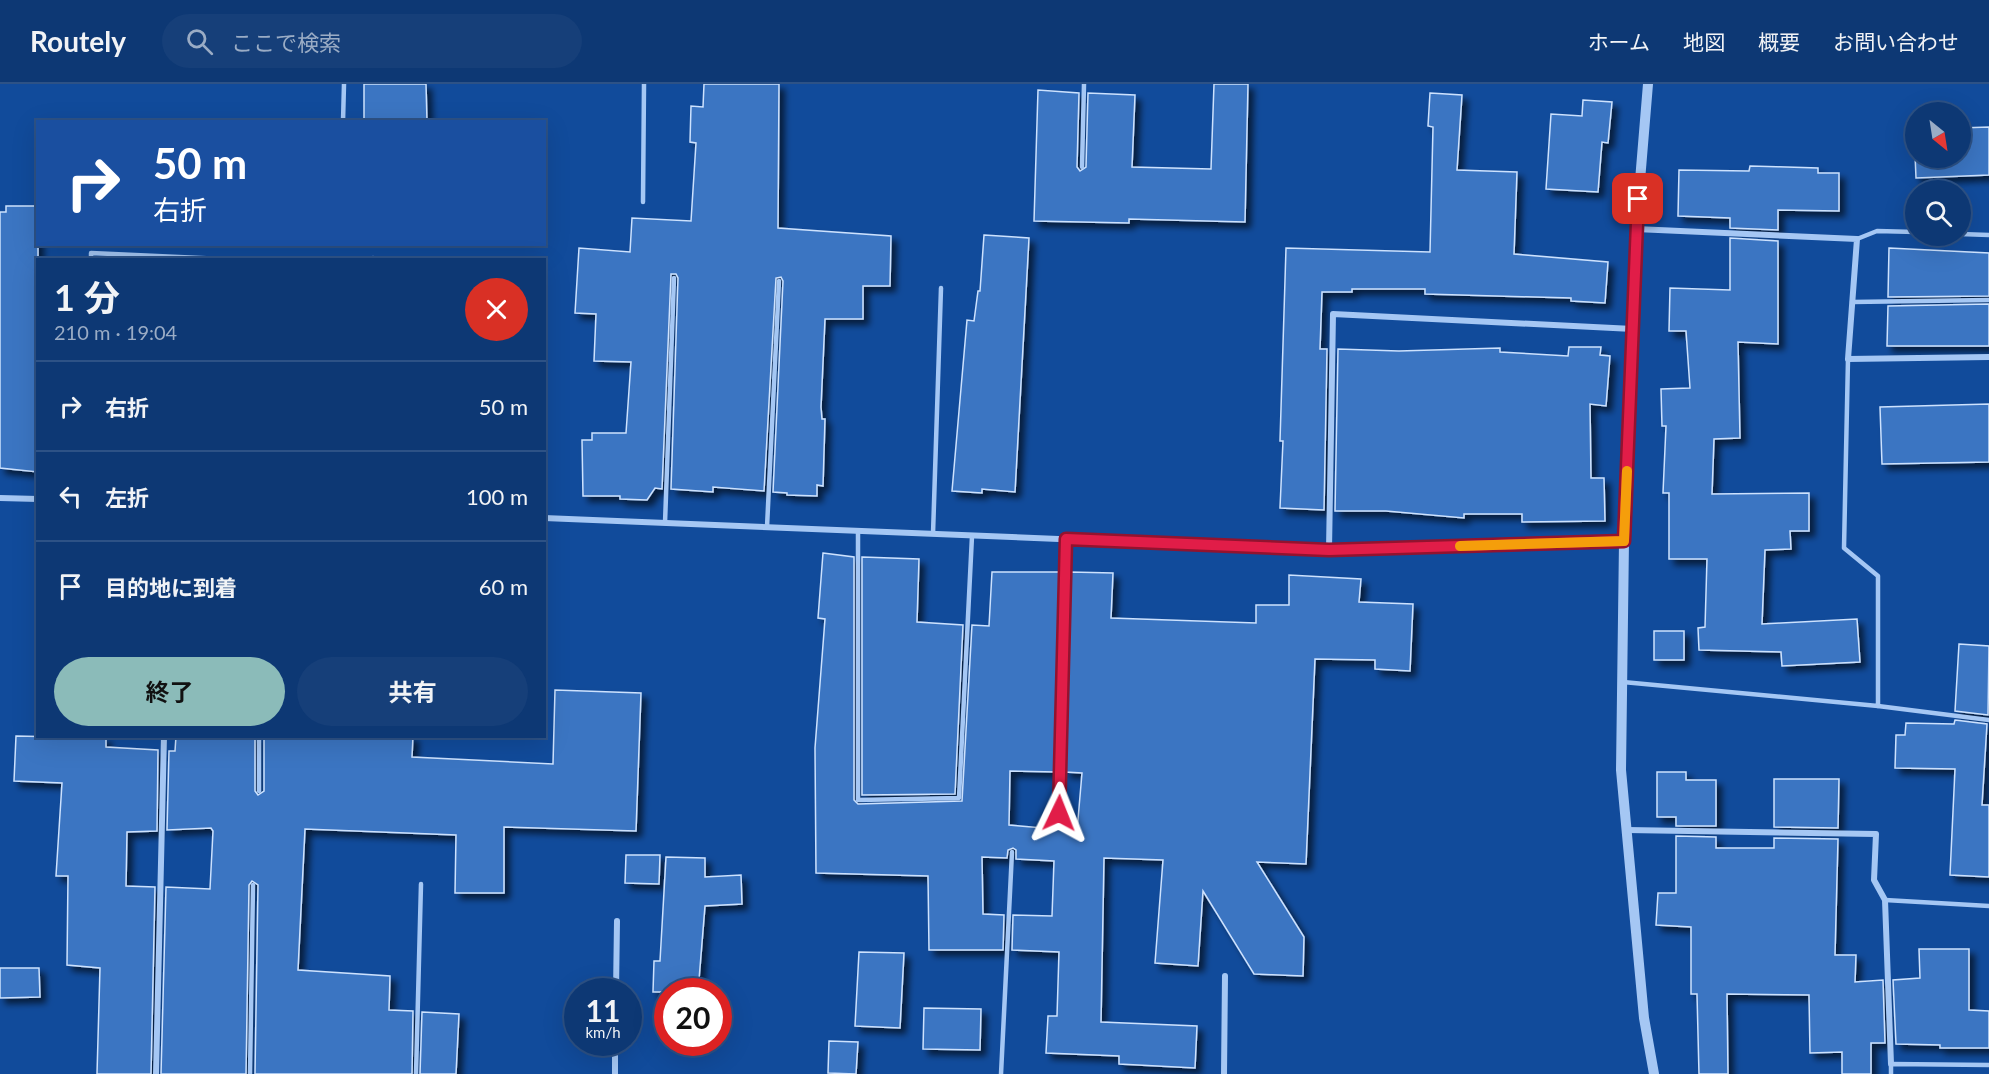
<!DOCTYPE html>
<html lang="ja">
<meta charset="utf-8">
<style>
:root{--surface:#0d3874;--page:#163f79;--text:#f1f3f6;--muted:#9aacc5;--line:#2d5286;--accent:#8bbbb9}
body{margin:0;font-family:Lato,"Noto Sans JP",sans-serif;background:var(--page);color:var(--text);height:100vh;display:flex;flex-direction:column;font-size:22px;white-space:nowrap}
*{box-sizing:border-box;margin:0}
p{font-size:20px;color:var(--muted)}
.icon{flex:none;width:33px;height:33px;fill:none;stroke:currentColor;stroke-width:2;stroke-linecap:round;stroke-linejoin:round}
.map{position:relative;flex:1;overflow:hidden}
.details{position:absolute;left:36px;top:174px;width:510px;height:480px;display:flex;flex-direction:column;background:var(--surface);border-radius:0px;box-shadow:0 6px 24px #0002,0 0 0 2px var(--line)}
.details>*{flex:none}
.banner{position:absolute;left:36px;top:36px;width:510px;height:126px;border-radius:0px;box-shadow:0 6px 24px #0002,0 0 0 2px var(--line);background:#1a4fa0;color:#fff;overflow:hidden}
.needle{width:39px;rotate:150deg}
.fabs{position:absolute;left:1905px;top:18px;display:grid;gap:12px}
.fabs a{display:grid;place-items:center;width:66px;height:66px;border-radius:50%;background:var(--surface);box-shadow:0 6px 24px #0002,0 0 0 2px var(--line);font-size:30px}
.speed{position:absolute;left:564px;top:894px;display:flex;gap:12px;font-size:30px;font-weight:700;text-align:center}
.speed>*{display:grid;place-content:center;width:78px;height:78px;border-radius:50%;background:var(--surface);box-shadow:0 6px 24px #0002,0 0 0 2px var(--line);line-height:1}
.speed small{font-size:15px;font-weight:400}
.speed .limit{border:9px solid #d22;background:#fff;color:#111}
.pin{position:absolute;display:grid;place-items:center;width:51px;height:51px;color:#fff;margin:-26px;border-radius:12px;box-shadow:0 3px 9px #0006}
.me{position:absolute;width:66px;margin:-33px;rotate:2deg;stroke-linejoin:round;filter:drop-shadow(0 0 4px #0008)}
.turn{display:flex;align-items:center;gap:21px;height:126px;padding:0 18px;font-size:27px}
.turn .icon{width:78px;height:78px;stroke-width:2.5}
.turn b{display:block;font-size:42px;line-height:51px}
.round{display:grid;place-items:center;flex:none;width:63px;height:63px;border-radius:32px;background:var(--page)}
.overview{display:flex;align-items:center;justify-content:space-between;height:102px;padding:0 18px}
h1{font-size:36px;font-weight:700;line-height:45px}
.cta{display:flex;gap:12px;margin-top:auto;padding:12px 18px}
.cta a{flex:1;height:69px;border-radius:36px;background:var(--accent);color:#111;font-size:24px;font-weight:700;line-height:69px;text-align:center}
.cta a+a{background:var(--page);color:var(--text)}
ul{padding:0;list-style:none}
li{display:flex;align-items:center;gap:18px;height:90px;padding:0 18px;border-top:2px solid var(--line)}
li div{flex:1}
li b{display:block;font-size:22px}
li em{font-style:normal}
header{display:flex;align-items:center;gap:36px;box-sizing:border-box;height:84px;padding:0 30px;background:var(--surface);border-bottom:2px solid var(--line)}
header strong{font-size:28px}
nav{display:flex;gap:33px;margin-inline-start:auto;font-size:21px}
.search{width:420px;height:54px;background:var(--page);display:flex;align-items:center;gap:15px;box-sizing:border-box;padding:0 21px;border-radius:33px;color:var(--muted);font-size:22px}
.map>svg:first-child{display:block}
.building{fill:#3a74c2;stroke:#cde2fe;stroke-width:1.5;filter:url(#shadow)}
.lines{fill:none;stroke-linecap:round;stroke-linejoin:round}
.service{stroke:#a5c7f4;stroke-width:4.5}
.minor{stroke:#a5c7f4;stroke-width:6}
.tertiary{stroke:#a5c7f4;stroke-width:10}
.route-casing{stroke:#92132f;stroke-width:15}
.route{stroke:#e11d48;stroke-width:10}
.slow{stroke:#f59e0b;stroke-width:10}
</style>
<header>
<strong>Routely</strong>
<div class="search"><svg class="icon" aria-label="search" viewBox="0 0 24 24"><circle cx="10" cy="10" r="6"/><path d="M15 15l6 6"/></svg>ここで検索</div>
<nav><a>ホーム</a><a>地図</a><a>概要</a><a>お問い合わせ</a></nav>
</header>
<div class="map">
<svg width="1989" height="990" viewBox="0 0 1989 990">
<defs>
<filter id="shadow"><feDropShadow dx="5.5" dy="5.5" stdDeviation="3" flood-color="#0009"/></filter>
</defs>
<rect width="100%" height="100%" fill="#114b9b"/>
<g class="building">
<polygon points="364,0 426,0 427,38 364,38"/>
<polygon points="704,0 779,0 778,144 891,152 890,202 863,202 863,235 825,235 821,323 822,335 825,335 823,402 817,401 817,412 787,411 787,409 773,408 783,197 781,193 776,194 764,407 713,403 713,408 671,405 678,194 676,190 671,190 662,405 655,404 647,416 620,415 620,412 583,412 582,356 592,356 592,349 626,349 631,278 594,277 596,230 575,229 579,164 630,168 632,134 691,137 696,59 690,58 691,22 703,23"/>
<polygon points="1214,0 1248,0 1245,138 1129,135 1129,139 1034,137 1038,6 1079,9 1077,83 1080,87 1086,83 1088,9 1135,11 1132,83 1211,85"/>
<polygon points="1430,9 1462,11 1457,86 1517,88 1514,170 1608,178 1605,219 1571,217 1571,214 1425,210 1425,205 1352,205 1352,208 1322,208 1320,265 1327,265 1324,426 1280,424 1283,357 1280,357 1286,164 1430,168 1433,43 1428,42"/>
<polygon points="1583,16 1612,18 1608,59 1602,58 1598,108 1546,105 1551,30 1582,32"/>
<polygon points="1989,43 1989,91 1916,94 1914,46 1916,74 1960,74 1960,44"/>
<polygon points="1750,82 1818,84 1818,89 1839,89 1839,127 1778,126 1778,146 1730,144 1730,134 1678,132 1679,86 1749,87"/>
<polygon points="6,122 38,122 38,388 0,384 0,128 6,128"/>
<polygon points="984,151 1029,154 1015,408 982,405 982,409 952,407 967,236 974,237 978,207 980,207"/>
<polygon points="1730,154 1778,157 1778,260 1738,258 1740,354 1714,355 1712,410 1809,409 1809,447 1790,447 1791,465 1765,466 1762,540 1857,535 1860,578 1782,582 1781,568 1699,566 1698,544 1705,543 1707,475 1669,475 1669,409 1663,409 1666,342 1662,342 1661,305 1690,304 1686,247 1669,247 1670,204 1730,206"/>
<polygon points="1889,164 1989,169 1989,212 1888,213"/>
<polygon points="1989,220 1989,262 1887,262 1888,222"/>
<polygon points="1569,263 1601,263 1600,271 1610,272 1606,322 1590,320 1591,394 1604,394 1605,437 1522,438 1522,430 1464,430 1464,434 1386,427 1335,427 1338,265 1399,267 1500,264 1500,268 1568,272"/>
<polygon points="1989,320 1989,378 1882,380 1880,323"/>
<polygon points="823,469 854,473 854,716 858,720 962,717 972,541 989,542 992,488 1061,488 1056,688 1010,687 1009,741 1077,747 1082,689 1065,688 1070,488 1113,489 1111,534 1256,539 1256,521 1289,521 1289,491 1361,495 1359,518 1413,520 1410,587 1375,585 1375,576 1315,575 1306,780 1257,778 1304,853 1303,892 1254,890 1203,807 1198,882 1155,879 1163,776 1104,774 1101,938 1197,942 1195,984 1119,980 1119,972 1046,969 1048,932 1057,932 1059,868 1012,866 1013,831 1052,832 1054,777 1016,775 1016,766 1013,764 1008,766 1007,774 982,773 983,830 1004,831 1003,866 929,866 928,792 816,789 815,664 825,535 818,534"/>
<polygon points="862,473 919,475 917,538 963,541 955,710 862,711"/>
<rect x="1654" y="547" width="30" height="29"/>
<polygon points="1959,560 1989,562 1988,631 1955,627"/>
<polygon points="555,606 641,609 636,747 504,743 504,809 455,809 456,751 305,745 298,886 390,892 389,926 413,927 412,990 255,990 258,801 252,797 249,801 246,990 161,990 166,803 210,805 213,747 211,744 167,746 169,667 175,667 176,652 255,652 255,707 258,711 264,707 264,652 413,652 412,673 553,680"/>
<polygon points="1955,636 1987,640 1982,721 1989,721 1989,793 1950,791 1955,685 1895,684 1896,651 1905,651 1906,639 1954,640"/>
<polygon points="16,652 106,654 106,663 158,666 157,747 127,748 126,802 155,803 151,990 97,990 100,884 67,881 68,792 56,792 62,699 14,697"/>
<polygon points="1657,688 1686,688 1686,696 1716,696 1716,742 1676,742 1676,733 1657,733"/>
<polygon points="1774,695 1839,695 1838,744 1774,743"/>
<polygon points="1676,752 1716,753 1716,764 1774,764 1774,754 1838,755 1835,871 1856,871 1855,898 1883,896 1885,959 1871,959 1871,990 1842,990 1842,968 1810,969 1809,911 1727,910 1728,990 1699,990 1697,910 1691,910 1691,843 1656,841 1658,809 1676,809"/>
<polygon points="626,771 660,771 659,800 625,799"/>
<polygon points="666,773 705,774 705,793 741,791 742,820 705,822 698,908 653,908 654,877 660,877"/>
<polygon points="1919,865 1969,865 1969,926 1989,927 1989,964 1940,964 1940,961 1896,960 1893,896 1920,894"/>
<polygon points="859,868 904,869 900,944 855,942"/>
<polygon points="0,884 39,884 40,913 0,914"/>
<polygon points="924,924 981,925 980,966 923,965"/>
<polygon points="422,928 459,930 456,990 420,990"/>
<polygon points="829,957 858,958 856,990 828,989"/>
</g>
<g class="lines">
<g class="service">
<polyline points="343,38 344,0"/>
<polyline points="1082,83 1084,0"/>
<polyline points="643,118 644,0"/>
<polyline points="1960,150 1989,151"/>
<polyline points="1857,155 1877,147 1916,148"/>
<polyline points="91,176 91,169 245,176"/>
<polyline points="373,176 373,174"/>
<polyline points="1852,218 1989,216"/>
<polyline points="665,439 674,194"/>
<polyline points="767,443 779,197"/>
<polyline points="858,447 858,716 959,714 972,452"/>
<polyline points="933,450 941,204"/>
<polyline points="1623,598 1878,622 1878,492 1844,464 1848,275"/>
<polyline points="1878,622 1989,636"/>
<polyline points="259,707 259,652"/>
<polyline points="1059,729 1066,455"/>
<polyline points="1885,816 1989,822"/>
<polyline points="250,990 253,801"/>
<polyline points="416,990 421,800"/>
<polyline points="1001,990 1012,768"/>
<polyline points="1891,990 1891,980 1989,981"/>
</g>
<g class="minor">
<polyline points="1636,145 1857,155 1848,275 1989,273"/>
<polyline points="0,414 38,415"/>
<polyline points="544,434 1329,466 1624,457"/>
<polyline points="1329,466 1333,230 1633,245"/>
<polyline points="1627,746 1876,750 1874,796 1885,816 1891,980"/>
<polyline points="616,908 617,837"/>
<polyline points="156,990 164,652"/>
<polyline points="615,990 615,958"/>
<polyline points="1224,990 1225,892"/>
</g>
<polyline class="tertiary" points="1648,0 1636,145 1624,457 1621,686 1644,934 1654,990"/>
</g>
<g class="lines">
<g class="route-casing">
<polyline id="route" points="1059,729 1066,455 1329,466 1624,457 1638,115"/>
</g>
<use href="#route" class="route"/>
<polyline class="slow" points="1460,462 1624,457 1627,387"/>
</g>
</svg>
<div class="fabs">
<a><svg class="needle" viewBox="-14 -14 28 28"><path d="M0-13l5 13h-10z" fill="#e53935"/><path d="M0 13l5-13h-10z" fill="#9aacc5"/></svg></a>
<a><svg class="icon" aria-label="search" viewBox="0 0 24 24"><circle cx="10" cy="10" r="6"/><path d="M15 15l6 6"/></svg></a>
</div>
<div class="speed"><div>11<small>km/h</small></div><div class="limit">20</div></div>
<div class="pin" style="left:1638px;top:115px;background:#d93025"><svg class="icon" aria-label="arrive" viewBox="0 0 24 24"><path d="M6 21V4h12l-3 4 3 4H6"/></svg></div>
<svg class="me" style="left:1059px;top:729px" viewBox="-20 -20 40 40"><path d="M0-17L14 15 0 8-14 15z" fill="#e11d48" stroke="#fff" stroke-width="4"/></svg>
<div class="banner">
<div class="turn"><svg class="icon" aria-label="right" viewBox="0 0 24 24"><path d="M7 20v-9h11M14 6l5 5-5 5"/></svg><div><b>50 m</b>右折</div></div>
</div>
<section class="details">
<div class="overview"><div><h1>1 分</h1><p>210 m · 19:04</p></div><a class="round" style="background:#d93025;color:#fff"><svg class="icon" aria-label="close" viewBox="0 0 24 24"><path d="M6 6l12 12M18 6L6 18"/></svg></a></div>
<ul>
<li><svg class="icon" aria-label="right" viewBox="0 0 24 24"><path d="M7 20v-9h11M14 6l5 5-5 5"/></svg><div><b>右折</b></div><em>50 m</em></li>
<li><svg class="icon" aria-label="left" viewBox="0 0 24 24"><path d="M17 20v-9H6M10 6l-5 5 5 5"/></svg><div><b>左折</b></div><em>100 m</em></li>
<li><svg class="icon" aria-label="arrive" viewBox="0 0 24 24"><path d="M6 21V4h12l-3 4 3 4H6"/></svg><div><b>目的地に到着</b></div><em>60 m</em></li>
</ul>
<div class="cta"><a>終了</a><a>共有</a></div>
</section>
</div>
